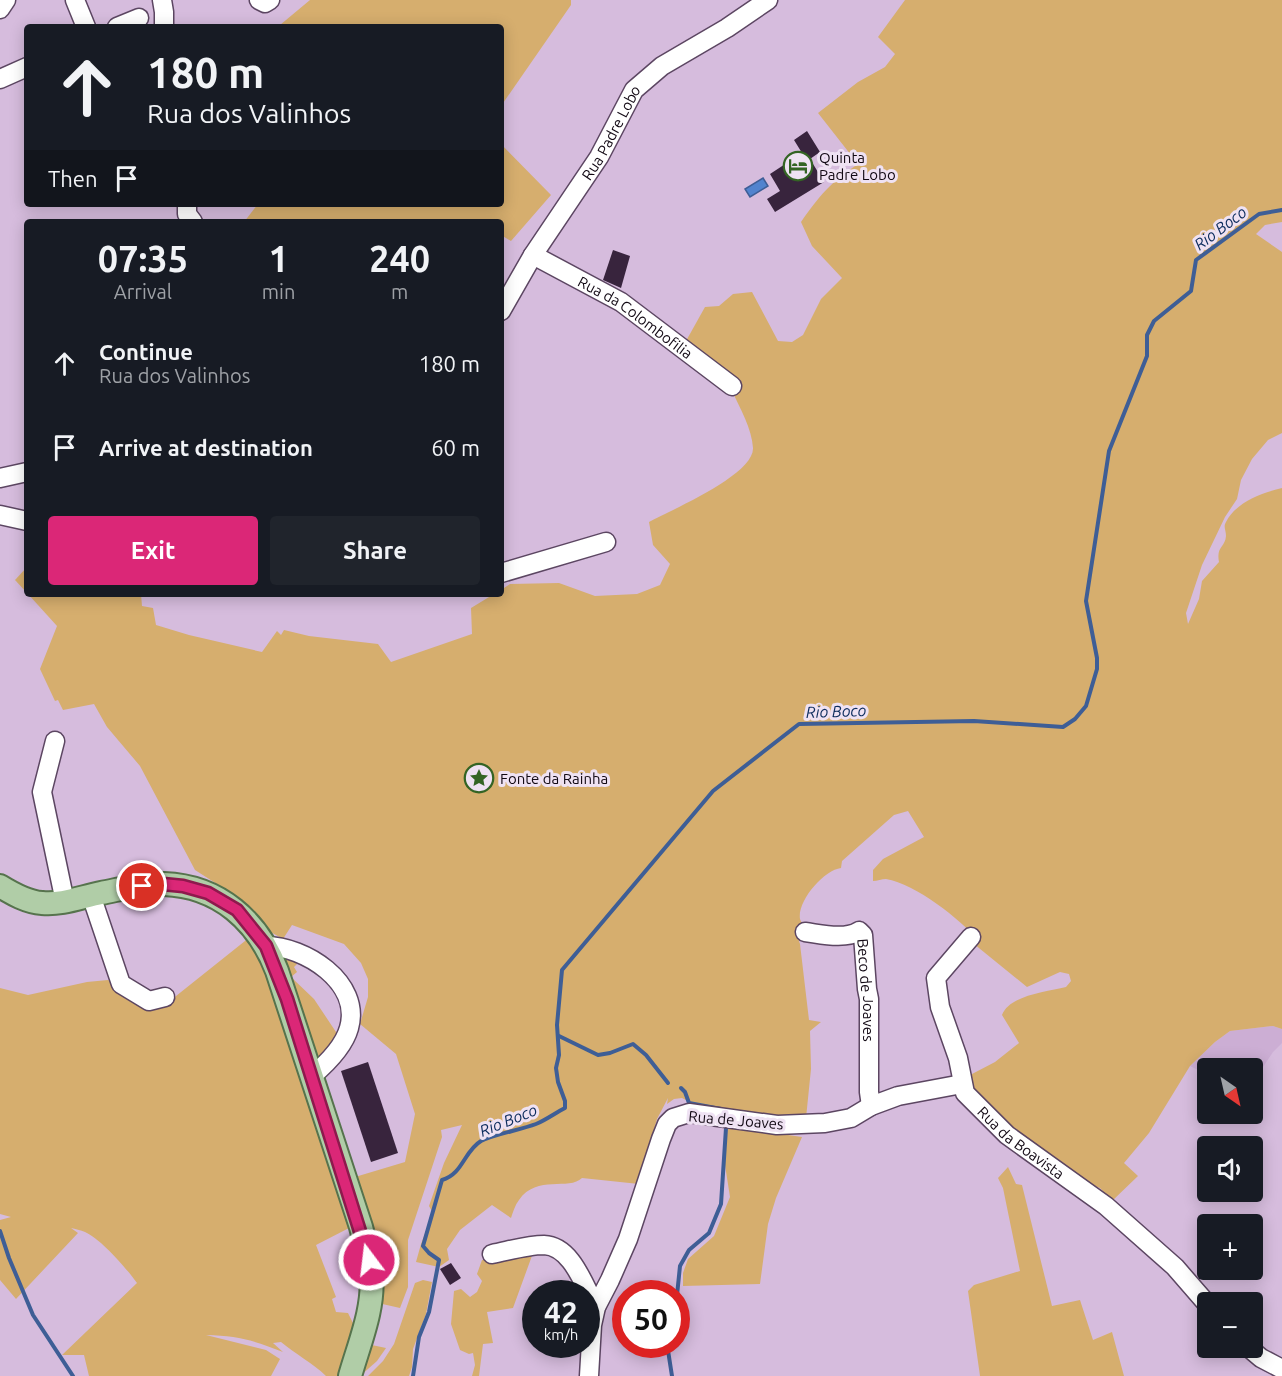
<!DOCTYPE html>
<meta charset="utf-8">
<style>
:root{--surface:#171b24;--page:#20242c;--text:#f1f3f6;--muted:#9ea1a6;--accent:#db2777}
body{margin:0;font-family:Ubuntu,sans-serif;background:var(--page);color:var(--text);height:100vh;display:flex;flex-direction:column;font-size:22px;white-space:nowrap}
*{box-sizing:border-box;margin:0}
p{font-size:20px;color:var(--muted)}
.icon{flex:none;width:33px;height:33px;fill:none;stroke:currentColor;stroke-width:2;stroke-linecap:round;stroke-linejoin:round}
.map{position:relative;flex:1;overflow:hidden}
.side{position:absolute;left:24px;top:219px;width:480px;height:378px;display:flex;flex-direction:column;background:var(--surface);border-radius:6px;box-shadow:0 3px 15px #0003}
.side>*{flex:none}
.top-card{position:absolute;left:24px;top:24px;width:480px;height:183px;border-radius:6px;box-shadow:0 3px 15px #0003;background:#171b24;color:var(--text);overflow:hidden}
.needle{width:39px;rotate:146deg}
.tools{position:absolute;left:1197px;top:1058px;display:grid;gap:12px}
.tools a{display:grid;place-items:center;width:66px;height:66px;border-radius:6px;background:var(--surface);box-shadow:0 3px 15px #0003;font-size:30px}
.speed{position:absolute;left:522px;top:1280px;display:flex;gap:12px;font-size:30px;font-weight:700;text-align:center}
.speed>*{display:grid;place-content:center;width:78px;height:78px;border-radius:50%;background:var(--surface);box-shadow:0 3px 15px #0003;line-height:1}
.speed small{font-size:15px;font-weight:400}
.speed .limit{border:9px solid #d22;background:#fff;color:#111}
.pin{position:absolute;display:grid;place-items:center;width:51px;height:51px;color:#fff;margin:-26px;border:3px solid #fff;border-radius:50%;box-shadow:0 2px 6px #0007}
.me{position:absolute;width:66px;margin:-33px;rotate:345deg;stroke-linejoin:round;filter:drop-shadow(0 0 4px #0008)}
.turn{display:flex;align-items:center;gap:21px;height:126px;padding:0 24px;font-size:27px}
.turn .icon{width:78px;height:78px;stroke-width:2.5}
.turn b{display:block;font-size:42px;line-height:51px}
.then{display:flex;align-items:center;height:57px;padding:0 24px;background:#0003;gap:12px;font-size:22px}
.eta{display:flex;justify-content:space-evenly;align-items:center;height:102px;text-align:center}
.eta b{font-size:36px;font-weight:600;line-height:42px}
.primary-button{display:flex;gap:12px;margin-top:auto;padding:12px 24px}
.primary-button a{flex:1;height:69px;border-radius:6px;background:var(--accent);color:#fff;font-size:24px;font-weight:600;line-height:69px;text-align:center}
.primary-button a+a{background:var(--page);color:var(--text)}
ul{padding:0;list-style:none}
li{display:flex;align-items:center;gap:18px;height:84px;padding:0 24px}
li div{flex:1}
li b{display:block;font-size:22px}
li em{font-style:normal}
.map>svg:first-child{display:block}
.built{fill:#ccaed4}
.green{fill:#d6ae6e}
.water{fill:#5183ce;stroke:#3e5e96;stroke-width:1.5}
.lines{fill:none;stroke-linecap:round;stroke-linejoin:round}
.stream{stroke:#3e5e96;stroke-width:4}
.building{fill:#38243d}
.minor-casing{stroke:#5c4662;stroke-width:21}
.major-casing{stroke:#56734d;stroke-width:26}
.minor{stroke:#fff;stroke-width:18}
.major{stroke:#b0cda7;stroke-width:22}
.route-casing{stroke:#8e194d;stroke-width:15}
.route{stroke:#db2777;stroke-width:10}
.labels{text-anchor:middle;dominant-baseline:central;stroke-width:6;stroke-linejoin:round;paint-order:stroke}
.street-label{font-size:15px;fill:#110813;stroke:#efe2f3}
.poi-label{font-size:15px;fill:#110813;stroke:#efe2f3;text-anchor:start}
.water-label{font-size:16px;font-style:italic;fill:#0b2b5c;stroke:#efe2f3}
</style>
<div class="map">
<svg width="1282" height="1376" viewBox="0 0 1282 1376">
<rect width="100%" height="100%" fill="#d6bcdd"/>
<polygon class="built" points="1273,1026 1282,1029 1282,1043 1273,1052 1253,1082 1252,1068 1208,1068 1207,1077 1200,1071 1190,1066 1215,1042 1230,1031"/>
<g class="green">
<polygon points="310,0 571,0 571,5 501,106 501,27 283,27 280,25"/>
<path d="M905,0H1282V222L1265,225L1256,234L1282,252V433L1268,440L1252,459L1241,480L1237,499L1225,517L1202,565L1186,613L1188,624L1199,599L1202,581L1219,562C1216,546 1225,548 1226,536C1226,530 1223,527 1226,522C1236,502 1262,493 1282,488V1029L1273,1026L1230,1031L1215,1042L1190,1066L1149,1133L1124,1163L1138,1176L1112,1201L1100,1188L1089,1184L1017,1134L973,1090L970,1080L972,1074L995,1062L1019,1043L1002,1015C1010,995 1046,992 1066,987L1071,981L1069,974L1060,972L1027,987L974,944L979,941C960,919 916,884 886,879C882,879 877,881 873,881V870L883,859L924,837L908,811L894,815L842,861L841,868C824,870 797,901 800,919C800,920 804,926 805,927L796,932L800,944L809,1020L821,1022L810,1031L811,1069L806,1118C801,1119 796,1120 792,1120C776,1121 693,1106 682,1098L674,1099L667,1104L668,1098L657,1119L639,1184L582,1178C569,1191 537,1174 519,1200C515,1205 513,1212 511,1218L492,1205L460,1230L447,1249L449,1260L439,1267L416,1262L421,1244L433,1213L429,1206L444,1163L462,1125L441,1130L442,1137L408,1240V1287L400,1308L378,1303L355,1177L405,1162L415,1114L396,1054L360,1024L368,997V979L361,963L344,944L292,925L283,939L267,930L231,893L195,870L140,766L107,727L94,704L63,710L58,700L55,701L40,669L57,626L28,594H141L142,606L153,608L156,625L189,635L262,652L277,631L281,635L284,630L309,636L378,644L391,662L472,634L471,608L494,594H501V590L510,584L559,583L595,596L637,594L660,585L670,564L653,545L649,522C671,510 754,475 753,448C752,429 740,408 732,391L739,380L686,341L705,307L719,306L733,294L752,292L778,341L792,342L803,335L821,299L842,278L812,246L801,222C820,195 830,183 858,164L818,113L858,82L885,67L895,54L878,37Z"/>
<polygon points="501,144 551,195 511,241 501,235 501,222 244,222 258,204 501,204"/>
<polygon points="27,567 27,593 15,580"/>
<path d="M250,937H254L351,1227L316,1245L336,1297L332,1299L336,1312L348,1313L354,1325L341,1376H326C313,1363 295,1354 281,1342L273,1343L283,1352C253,1340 238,1336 206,1335L266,1350L280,1359L271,1376H89L84,1355H62L137,1283C127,1269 101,1239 85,1232C81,1230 75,1229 71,1228L78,1233L16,1299L0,1280V1220L11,1217L0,1214V988L28,995L87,982L108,980L146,1003L166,1004Z"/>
<polygon points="286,957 294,960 297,964 294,967 297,972 291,977 314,999 338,1035 320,1057 316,1056 283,960"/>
<polygon points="728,1128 740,1128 802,1137 776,1198 768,1224 760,1284 683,1286 683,1273 688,1259 714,1236 730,1197 725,1165 725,1143"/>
<polygon points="1008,1167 1016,1184 1022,1185 1052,1306 1080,1300 1093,1340 1112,1332 1124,1376 980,1376 968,1291 974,1285 1020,1271 1003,1188 998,1178"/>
<polygon points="533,1253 513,1308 487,1312 493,1343 483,1344 479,1376 472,1376 475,1365 473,1353 469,1354 460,1350 451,1324 454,1291 461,1289 470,1297 477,1292 482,1281 477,1274 482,1260"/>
<polygon points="423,1280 432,1282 426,1314 413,1349 412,1367 409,1376 368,1376 383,1361 394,1344 415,1283"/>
<polygon points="367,1344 386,1348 377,1361 360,1376"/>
</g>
<polygon class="water" points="763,178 768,186 750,197 745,189"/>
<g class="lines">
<g class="stream">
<polyline points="559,1036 598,1055 610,1053 633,1044 646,1055 668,1083"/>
<polyline points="681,1088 685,1092 689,1103 721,1109"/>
<polyline points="0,1231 9,1258 33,1315 73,1376"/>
<polyline points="676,1305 680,1266 689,1250 709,1233 721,1204 726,1128"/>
<polyline points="667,1344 672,1376"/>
<path d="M413,1376L419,1337L429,1312L439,1260L429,1253L423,1246L442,1180C463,1174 464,1151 481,1141C495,1134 520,1130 536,1124C546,1120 555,1113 565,1108V1101L558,1082L556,1068L559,1055L557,1025L562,970L713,791L799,724L974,721L1063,727L1075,719L1086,706L1097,669V658L1086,601L1109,451L1147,356V335L1154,321L1191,291L1196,260L1259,214L1282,210"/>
</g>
</g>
<g class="building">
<polygon points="807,131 820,152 810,159 824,182 775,212 767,199 780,191 770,174 802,153 794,140"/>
<polygon points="613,250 630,256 621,288 603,280"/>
<polygon points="368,1062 398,1153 371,1162 341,1071"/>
<polygon points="451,1263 461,1278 450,1285 440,1269"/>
</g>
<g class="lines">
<g class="minor-casing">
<g id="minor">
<polyline points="75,0 86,27"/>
<polyline points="162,0 164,12 164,27"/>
<polyline points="259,0 265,3 270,0"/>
<polyline points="0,9 6,0"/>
<polyline points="117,27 139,18"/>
<polyline points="0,79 27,67"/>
<polyline points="187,204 187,214 193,222"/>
<path id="s1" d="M533,255L621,302L732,386"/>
<path id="s2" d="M501,311L533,255L599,157L634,90L662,66L727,28L768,0"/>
<polyline points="0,478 27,472"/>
<polyline points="0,515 27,521"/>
<polyline points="501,573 606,542"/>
<polyline points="55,741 42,792 65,902"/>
<polyline points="91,895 121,984 149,1001 165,997"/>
<path id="s3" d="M805,932C821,934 845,940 859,931L863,935L867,989L869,999V1092L871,1106"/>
<path id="s4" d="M971,937L936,978L940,1007L958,1058L965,1093L1007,1135L1106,1206L1175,1267L1208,1305"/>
<path d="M266,946C304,946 362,982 349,1028C344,1046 325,1065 312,1076"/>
<path d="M492,1254C508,1251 527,1245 544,1245C572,1246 584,1286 596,1307"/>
<polyline points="1248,1347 1261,1358 1282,1369"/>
<polyline points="589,1376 592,1325 596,1307 610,1280 628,1239 661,1139 667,1124 673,1118 689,1113 777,1125 825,1123 851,1118 871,1106 898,1096 962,1084"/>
</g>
</g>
<g class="major-casing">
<path id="major" d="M0,886C13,894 27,902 42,903C62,905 81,897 101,893C122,889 143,883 164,884C219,886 258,921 277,971L361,1227C365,1243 370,1258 371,1274C375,1307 359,1344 350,1376"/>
</g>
<use href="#minor" class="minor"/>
<use href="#major" class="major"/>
</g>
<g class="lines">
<g class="route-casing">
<polyline id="route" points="142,886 163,884 183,886 208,893 237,910 266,946 287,999 369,1260"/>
</g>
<use href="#route" class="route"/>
</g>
<defs>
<g id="hotel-ring" transform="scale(1.5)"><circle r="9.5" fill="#efe2f3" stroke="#346424" stroke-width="1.5"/><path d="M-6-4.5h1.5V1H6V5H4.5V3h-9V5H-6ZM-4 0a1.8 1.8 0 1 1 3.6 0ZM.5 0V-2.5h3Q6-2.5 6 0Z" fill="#346424"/></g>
<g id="sight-ring" transform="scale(1.5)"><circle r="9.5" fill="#efe2f3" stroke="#346424" stroke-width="1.5"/><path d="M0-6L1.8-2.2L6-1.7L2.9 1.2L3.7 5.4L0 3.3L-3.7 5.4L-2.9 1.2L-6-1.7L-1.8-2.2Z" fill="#346424"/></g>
</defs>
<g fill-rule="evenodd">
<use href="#hotel-ring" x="798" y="166"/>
<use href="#sight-ring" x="479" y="778"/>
</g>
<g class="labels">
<g class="street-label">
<text stroke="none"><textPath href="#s2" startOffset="210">Rua Padre Lobo</textPath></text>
<text stroke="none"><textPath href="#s1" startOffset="120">Rua da Colombofilia</textPath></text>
<text stroke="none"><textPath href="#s3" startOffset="116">Beco de Joaves</textPath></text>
<text transform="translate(736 1120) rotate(5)">Rua de Joaves</text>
<text stroke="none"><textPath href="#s4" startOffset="248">Rua da Boavista</textPath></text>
</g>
<g class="poi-label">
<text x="819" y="157">Quinta<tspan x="819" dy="17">Padre Lobo</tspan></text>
<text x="500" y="778">Fonte da Rainha</text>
</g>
<g class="water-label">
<text transform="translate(1220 228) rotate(-37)">Rio Boco</text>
<text transform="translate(836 711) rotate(-2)">Rio Boco</text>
<text transform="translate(508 1120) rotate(-22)">Rio Boco</text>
</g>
</g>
</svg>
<div class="tools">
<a><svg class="needle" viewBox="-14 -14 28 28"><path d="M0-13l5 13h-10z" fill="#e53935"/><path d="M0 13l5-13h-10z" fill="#9ea1a6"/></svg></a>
<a><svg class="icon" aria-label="sound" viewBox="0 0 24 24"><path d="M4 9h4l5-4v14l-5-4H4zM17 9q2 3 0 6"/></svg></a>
<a>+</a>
<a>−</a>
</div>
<div class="speed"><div>42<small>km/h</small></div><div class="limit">50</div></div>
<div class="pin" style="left:142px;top:886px;background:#d93025"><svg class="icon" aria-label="arrive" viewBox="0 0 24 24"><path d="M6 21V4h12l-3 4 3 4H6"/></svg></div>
<svg class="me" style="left:369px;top:1260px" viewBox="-20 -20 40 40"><circle r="17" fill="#db2777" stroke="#fff" stroke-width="3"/><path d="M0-11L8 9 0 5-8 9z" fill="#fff"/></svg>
<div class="top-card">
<div class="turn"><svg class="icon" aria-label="ahead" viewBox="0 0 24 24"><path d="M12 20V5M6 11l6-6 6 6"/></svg><div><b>180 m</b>Rua dos Valinhos</div></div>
<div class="then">Then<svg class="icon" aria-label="arrive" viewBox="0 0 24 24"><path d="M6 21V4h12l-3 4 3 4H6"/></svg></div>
</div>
<section class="side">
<div class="eta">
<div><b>07:35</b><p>Arrival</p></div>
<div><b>1</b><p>min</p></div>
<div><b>240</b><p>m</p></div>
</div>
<ul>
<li><svg class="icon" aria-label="ahead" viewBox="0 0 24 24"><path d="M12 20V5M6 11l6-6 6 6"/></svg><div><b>Continue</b><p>Rua dos Valinhos</p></div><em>180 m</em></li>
<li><svg class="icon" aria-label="arrive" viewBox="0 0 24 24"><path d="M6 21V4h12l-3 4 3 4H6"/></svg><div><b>Arrive at destination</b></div><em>60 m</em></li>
</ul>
<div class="primary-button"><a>Exit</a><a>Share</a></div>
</section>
</div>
